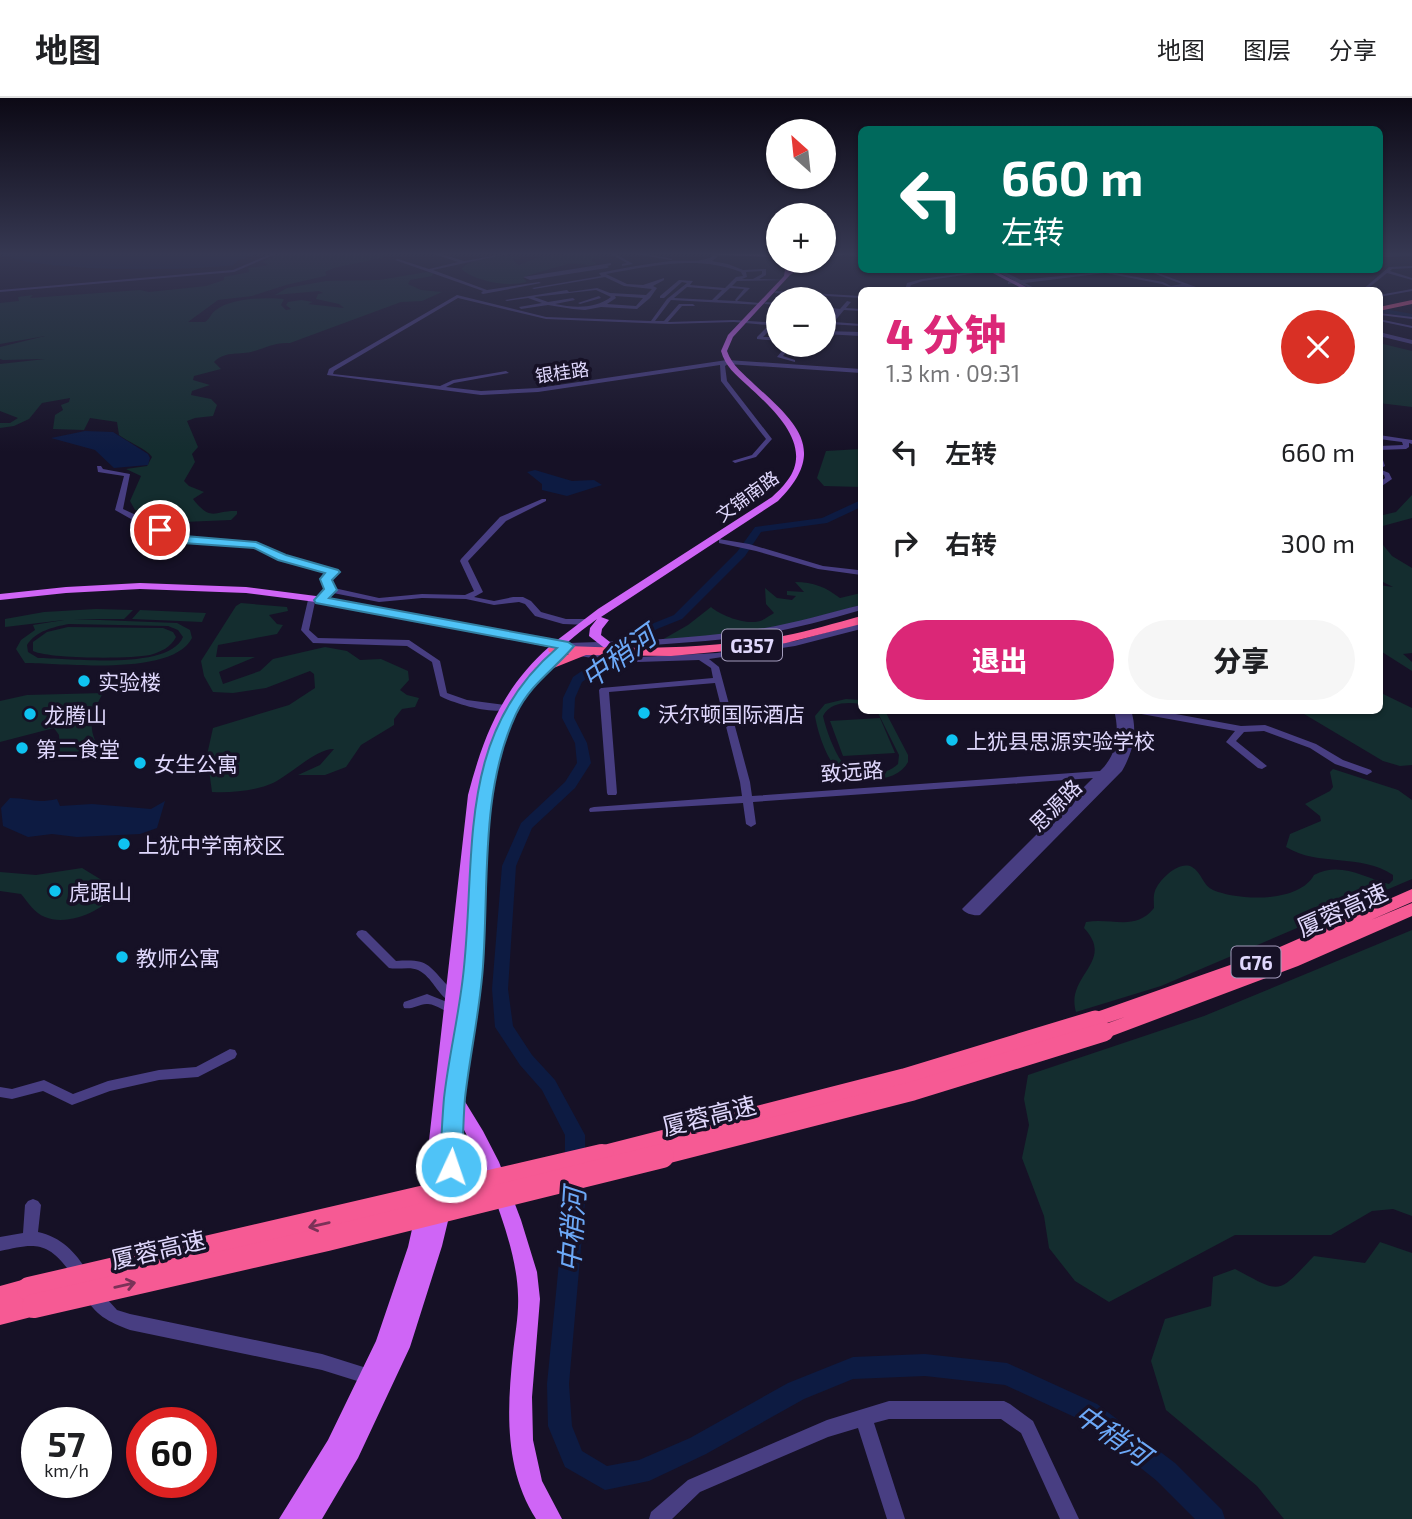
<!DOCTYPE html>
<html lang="zh">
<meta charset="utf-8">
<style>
:root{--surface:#fff;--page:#f6f6f6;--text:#202124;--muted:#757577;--line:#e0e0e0;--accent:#db2777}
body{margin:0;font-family:"Exo 2","Noto Sans SC",sans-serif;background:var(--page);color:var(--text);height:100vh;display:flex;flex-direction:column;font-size:26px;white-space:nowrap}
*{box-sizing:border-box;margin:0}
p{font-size:23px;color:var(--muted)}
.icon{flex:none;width:38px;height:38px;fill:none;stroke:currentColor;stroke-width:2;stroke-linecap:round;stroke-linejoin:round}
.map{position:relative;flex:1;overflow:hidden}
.details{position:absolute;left:858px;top:189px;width:525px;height:427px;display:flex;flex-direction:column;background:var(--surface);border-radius:10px;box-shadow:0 2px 5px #0004}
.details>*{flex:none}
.top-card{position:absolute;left:858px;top:28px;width:525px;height:147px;border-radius:10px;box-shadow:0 2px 5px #0004;background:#00695c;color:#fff;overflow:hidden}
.needle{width:46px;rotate:333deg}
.controls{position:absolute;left:766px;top:21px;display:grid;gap:14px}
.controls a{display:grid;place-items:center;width:70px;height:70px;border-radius:50%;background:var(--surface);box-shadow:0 2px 5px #0004;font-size:35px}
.speed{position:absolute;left:21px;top:1309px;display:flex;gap:14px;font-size:35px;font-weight:700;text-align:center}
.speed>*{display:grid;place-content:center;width:91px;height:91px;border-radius:50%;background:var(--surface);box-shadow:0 2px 5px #0004;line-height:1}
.speed small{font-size:18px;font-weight:400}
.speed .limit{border:10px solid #d22;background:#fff;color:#111}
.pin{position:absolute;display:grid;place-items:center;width:60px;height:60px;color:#fff;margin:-30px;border:4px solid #fff;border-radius:50%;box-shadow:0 2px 7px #0007}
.me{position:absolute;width:77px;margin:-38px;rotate:3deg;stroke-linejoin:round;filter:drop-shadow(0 0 5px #0008)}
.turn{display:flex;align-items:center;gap:24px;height:147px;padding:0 28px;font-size:32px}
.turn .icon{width:91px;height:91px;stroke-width:2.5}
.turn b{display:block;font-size:49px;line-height:60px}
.round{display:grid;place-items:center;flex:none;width:74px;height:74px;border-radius:37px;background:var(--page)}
.overview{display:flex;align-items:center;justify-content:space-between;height:119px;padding:0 28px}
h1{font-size:42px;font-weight:800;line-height:52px;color:var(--accent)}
.button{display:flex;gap:14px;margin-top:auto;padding:14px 28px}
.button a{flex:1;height:80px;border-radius:42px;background:var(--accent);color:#fff;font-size:28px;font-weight:800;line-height:80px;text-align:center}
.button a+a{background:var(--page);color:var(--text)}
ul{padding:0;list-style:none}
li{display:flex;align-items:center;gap:21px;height:91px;padding:0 28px}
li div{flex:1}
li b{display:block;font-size:26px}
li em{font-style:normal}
header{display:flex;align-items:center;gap:42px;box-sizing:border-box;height:98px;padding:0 35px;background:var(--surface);border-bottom:2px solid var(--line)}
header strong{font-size:33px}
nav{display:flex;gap:38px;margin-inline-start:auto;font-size:24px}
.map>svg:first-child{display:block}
.green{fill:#142d2f;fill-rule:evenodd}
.water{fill:#0d1b42}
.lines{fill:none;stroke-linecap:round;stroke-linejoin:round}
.river{fill:#0d1b42;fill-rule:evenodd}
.minor{fill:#483e82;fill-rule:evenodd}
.major{fill:#cf65f6;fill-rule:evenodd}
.highway{fill:#f65a94;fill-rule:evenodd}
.highway-bridge-far1{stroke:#f65a94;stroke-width:19}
.highway-bridge{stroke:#f65a94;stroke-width:24}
.oneway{stroke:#7b3258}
.route{fill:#4fc3f7;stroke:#337fa1;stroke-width:2}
.poi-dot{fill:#0fc3f1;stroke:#161126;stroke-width:2.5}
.labels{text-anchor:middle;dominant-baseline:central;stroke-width:7;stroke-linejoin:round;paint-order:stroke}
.far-street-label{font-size:18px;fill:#e0d8fd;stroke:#161126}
.shield{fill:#161126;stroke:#a39cbc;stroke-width:2}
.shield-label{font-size:19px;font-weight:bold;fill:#e0d8fd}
.poi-label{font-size:21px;fill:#e0d8fd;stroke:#161126;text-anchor:start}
.street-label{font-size:21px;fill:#e0d8fd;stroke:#161126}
.near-street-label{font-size:24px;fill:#e0d8fd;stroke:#161126}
.near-water-label{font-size:28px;font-style:italic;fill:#6ca8f7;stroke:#161126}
</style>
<header>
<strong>地图</strong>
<nav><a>地图</a><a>图层</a><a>分享</a></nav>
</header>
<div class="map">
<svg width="1412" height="1421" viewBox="0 0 1412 1421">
<rect width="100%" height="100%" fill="#161126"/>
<g class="green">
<path d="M281,155H383L390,158L334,170L325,174L327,177L325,178L286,187L252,198L218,202L188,224H205C211,220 210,216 216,212C231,200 266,199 284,201L281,207L286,212L291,211L286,207L288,204L301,202L313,204L308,206L344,210L339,206L316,201L318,196L323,195L319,193L275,197L287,190L326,183L379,182L427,174L433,175L432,178L410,182L408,186L421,192L442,194L422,203L401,204L290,245C274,244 266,250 251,254C237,257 225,253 214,264L221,271L194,278L193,282L210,287L192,293L191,297L211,301L217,307L213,318L195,320L187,323L198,349L192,356L195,364L184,383L189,388L204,394L193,401C212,425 214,412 237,413V416L231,422L183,424L135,412L130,403L141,378L126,371L147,368L152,359C146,350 129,345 119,337L117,324L90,320L84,332L53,331L55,317L63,312L61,307L69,304L70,300L42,305L29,321L14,328L0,330V325H10L18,320L0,313V266L45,261L3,262L0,261V249L45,238L0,246V205L19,203L18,199L33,197L30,200L140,192L149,194L206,188L224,182V179L249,174L248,170L269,167L262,164Z"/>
<path d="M575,155H599L597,157L604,162L581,158L593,160L592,163L597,166C587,169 578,164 568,166C561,168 527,177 523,180L527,184C507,189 477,184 461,171C473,158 504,157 521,159L513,162L519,167L536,160Z"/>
<polygon points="1379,245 1412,253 1412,309 1379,305"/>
<polygon points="861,351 861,389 824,388 817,380 826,353"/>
<polygon points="1412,397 1412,420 1379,429 1379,418 1396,414"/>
<polygon points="1379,442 1392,458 1412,470 1412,555 1403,556 1412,564 1412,573 1379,552 1379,487 1393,489 1379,482"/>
<path d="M795,484C814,484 825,489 840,500L861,495V507L768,532L660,543L688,527L711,509C720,517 741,525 754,524C762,524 767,519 774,515L766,506L765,490L777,500L792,502L796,498L787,497V493L804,494Z"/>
<path d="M241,505L287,509L288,513L269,517L277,526L283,527L277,536L218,547L216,559H255L219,574L223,586L260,573L273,561L325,549L347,553L360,562L381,561L408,573L409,582L400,592L407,597L419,600L415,609L402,611L394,621V627L361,647L346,669L325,677H298L320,667L334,651C317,650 290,677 273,685C255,693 231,695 212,694L207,657L213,630L289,607L315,590L314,576L310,573L266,590L233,595L213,594L204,578L201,563L236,508Z"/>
<path d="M96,511L133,512L124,521H74L177,525L190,532L192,540C172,579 63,565 25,565L16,551L21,542L35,532L33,527L64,522L5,529V521L44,514ZM69,526L168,528L178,532L183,539C169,573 69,560 38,560L28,554L27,547C36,533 53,529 69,526Z"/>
<polygon points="140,512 206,515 202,524 132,521"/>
<path d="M68,529L163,530L173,534L176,539C171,549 161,554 150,557C131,561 49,561 33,553V544L47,534Z"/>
<polygon points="1379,594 1412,610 1412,667 1400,668 1383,663 1299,613 1379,612"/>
<path d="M103,595C94,611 87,626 96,644L74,656L60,655L59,637L54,630L0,644V603L27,597Z"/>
<path d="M846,601L861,602V606C847,604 830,604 823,618C826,632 834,653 842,664C855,680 885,679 898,666L899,657L877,613H885L908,657V664C896,687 852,686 835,668C825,657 817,631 815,618L825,606Z"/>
<polygon points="880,620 895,655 843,658 830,623"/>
<path d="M1333,671L1398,692L1412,702V781L1161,888L1076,914C1065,877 1116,864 1084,830L1086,824C1111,819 1135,834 1154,810C1154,805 1153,798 1155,793C1159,782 1179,762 1192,769C1202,775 1203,788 1213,792C1239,803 1299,805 1314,777C1340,763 1363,779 1389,786L1393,782V777C1361,755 1318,769 1286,749L1290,736L1321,723L1320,718L1305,706L1330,693L1333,689L1330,674Z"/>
<path d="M82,770L118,792C106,812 68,829 45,819C34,815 28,804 21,796L0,793V774L36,777Z"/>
<polygon points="1412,832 1412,1118 1393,1111 1372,1113 1331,1137 1235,1137 1109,1204 1075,1183 1049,1150 1044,1118 1022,1060 1029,1027 1024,1001 1028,977 1204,918"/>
<path d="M1380,1144L1412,1155V1421H1284L1257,1388L1166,1312L1151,1263L1165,1221L1211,1208L1213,1179L1235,1171C1282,1196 1277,1197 1314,1158L1365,1165Z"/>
</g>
<g class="water">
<path d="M0,155H261L239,162L233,167C190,173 33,175 0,155Z"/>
<polygon points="85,333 113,334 148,356 150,360 148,367 114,370 95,352 51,340"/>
<polygon points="535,372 572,383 594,382 602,387 567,398 542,392 542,386 527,374"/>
<path d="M10,700C31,700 34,706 57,701L60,708L92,706L151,711L165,703L157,730L140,736L77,739L52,736L28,739L3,728L1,710Z"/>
</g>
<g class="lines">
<g class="river">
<polygon points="1379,210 1412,216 1412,220 1379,214"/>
<polygon points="861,402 861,409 827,425 761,434 745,458 682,521 657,531 582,584 575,600 574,620 587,645 591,665 575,690 532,730 516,768 508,891 513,928 532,957 555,982 585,1037 585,1104 569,1286 572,1328 582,1353 607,1368 639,1362 690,1340 788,1285 853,1259 925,1256 1007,1265 1097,1306 1175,1365 1222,1412 1225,1421 1195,1421 1157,1383 1081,1322 1005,1287 925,1278 853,1281 804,1301 706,1356 649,1383 605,1392 565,1369 548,1328 547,1286 565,1104 565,1037 542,992 520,967 495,929 492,891 502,768 521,725 565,684 577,665 575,645 562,620 563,600 573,579 649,527 674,517 737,454 755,429 822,420"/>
</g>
<g class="minor">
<polygon points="273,155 278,155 234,174 0,194 0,192 233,172"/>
<polygon points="432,155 438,155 464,163 511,155 433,172 487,192 539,184 541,185 483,196 481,195 483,193 395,162 398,161 429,171 458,164"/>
<polygon points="609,155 614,155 633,166 622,168 622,166 627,165"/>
<polygon points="630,155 639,155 673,161 671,162"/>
<path d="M714,155H718L717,159L712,163L728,166L743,172L766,171V177L759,181L785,182L737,183L732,188L750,190L737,203L760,205L762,207L671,202L655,223H664L679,206H693L695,208H682L668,224L734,222L779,225V228L734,224L668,226L546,221L458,200L334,273L333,276L440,288L453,282L506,273L509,275L454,285L446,289L481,293L538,290L727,262L861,271V275L728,266L725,268L727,283L772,341L756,359L735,365L732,363L752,357L766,341L721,283L720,267L538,294L481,297L327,277L329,271L457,197L546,219L651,223L667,201L687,185L682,184L664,200H660V198L679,182L693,183L690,187L725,190L736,179L743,178L741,174C697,157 652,168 606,176L627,186L643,187L664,180V182L653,188L657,190L650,200L637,211L601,209L585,212L573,211L548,207L521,211L519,209L542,205L528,200L507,203L505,202L567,192L569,194L597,190L610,195L646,197L652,191L624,188L605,179L534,191L532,190L601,178L599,175C623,170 646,166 670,163C684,162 702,165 713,158ZM762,173V176L753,181H742L747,179L746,174ZM687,189L722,192L712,202L674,200ZM730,190L744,191L735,202L736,203L717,202ZM596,192L611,199C595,211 574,210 555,206L575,202L573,200L548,204L534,199ZM615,198L643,200L636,208L607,206L616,200Z"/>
<polygon points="845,155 861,158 861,160 846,156"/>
<polygon points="1412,156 1412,158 1379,159 1379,157"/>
<polygon points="611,165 611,167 607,168 609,169 607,170 530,182 523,179"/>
<polygon points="1412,168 1412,170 1392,171 1390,173 1412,180 1412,182 1387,175 1366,192 1362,192 1389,169"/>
<path d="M986,172L1005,174L1021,182L1119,172L1110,174L1163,184L1171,188L1182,186L1145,172H1150L1204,192C1198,192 1193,189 1186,189C1176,188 1171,191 1162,186L1105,175L1025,185L1038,192H1034L1019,185L1008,186V184L1015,183L1002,176L991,173L923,183L911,187L909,192H905L907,185L922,181Z"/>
<polygon points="1088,191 1133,191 1135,192 1086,192"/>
<polygon points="1412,191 1412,193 1379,199 1379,197"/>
<polygon points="776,193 861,198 861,200 774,195"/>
<polygon points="599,198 601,200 580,206 578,205"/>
<polygon points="847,203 851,204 846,210 861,211 861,213 844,212 834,224 861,226 861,228 828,226 835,217 831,216 834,212 824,211 824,209 840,211"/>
<polygon points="766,204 779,205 779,207 764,206"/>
<polygon points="1379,215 1412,219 1412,221 1380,217"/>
<polygon points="1379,221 1412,228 1412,230 1379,223"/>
<polygon points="766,230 779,231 779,233 769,233 763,239 779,239 779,243 757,241 757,239"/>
<polygon points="824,233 861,234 861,238 824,236"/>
<polygon points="1379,234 1412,242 1412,246 1379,238"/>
<polygon points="787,247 792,247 783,258 795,262 795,264 777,259"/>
<polygon points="1379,337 1412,342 1412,346 1409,345 1409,349 1406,351 1379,352 1379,348 1403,347 1402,344 1379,341"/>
<polygon points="1379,357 1382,359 1385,368 1379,371"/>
<polygon points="97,368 101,368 103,371 130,376 123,411 138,418 137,426 163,430 184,439 256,445 285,457 337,472 337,476 330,481 334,490 379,500 422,496 465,497 474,493 460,463 461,461 500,419 542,401 546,401 546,403 506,423 468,463 483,494 474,499 494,503 513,499 523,499 531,503 541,514 566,521 589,521 593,524 589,527 563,526 535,518 525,506 519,504 494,507 466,501 422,500 379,504 333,495 323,504 317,504 317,500 327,492 322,481 328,475 279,461 255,449 183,443 158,434 130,429 131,421 115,412 124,378 98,374"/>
<polygon points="1379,371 1389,375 1392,381 1379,390 1379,385 1385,380 1384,377 1379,375"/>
<polygon points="719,441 749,446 823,468 858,472 861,473 861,477 818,471 756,453 719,445"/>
<path d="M308,502H314L315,504L309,532L318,540L409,542L440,563L447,595L467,602L505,607L510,610C495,618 455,606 440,598L432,564L407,548L313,545L301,532Z"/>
<path d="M861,507V512C825,523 788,532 751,538C690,546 629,548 568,551L564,548L568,545C629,543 690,541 751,532C789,527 824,516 861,507Z"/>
<path d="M861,525V531L795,548L709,561L719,569L750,684L752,698L1100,673C1117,657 1120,635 1114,612H1131C1138,634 1133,654 1122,673L980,817C974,818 966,816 962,811L1093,680L753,704L756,726L751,729L746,726L743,705L590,714L589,712L590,710L594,709L742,698L740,684L715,585L609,594L617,695L616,697H608L607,695L599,592L601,590L713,580L711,570L699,562L638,564L603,562L569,556V552L638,559L717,555L795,543Z"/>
<polygon points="1132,612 1154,612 1241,628 1265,627 1316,646 1343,662 1371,672 1372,674 1367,677 1335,666 1310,650 1264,633 1244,634 1236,643 1267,668 1262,671 1258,670 1226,644 1235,633 1136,615"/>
<path d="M362,832L366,833L396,863C429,861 427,866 448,888C451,893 456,896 459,900L457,903L453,905C437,898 433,879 418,872C410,868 398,872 389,870L358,839L356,836L358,833Z"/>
<path d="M427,896L457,908L458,911L457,914C445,916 439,907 428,906C420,905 413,912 404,910L403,907L404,904Z"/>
<polygon points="230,951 235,952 237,956 235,960 198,979 159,982 110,993 72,1007 43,993 12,1001 0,999 0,989 12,991 44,982 73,996 108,983 159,972 196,969"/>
<path d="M33,1101L38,1103L41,1107L38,1134C62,1139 79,1157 90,1179L88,1184L82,1186C74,1183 72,1177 67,1170C46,1142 31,1146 0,1153V1139L23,1135L25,1107L28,1103Z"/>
<path d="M92,1189L98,1191L117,1212L130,1216L322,1256L376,1273L379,1279L376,1285L370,1287L322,1272L130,1232C109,1224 94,1217 84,1196L86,1191Z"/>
<polygon points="889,1303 1004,1303 1010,1306 1033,1323 1079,1421 1060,1421 1021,1335 1001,1321 889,1321 874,1325 905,1421 887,1421 858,1330 828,1339 700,1394 672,1421 649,1421 651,1414 688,1382 827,1322"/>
</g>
<g class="major">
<polygon points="716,155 779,155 779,159 719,157"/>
<polygon points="839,155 851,155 824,161 824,157"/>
<path d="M778,162L783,163L791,172L807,163H814L790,177L733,239L727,253C732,268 744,276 755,287C798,326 828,353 778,403L601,519L609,522L602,531L601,537L615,548V552H607L589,538L590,530L597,521C520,577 488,631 479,726L486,727L488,730L481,871L464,1002L483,1033L499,1064L521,1122L537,1174L540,1201L532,1299L533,1342L542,1383L562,1421H536C504,1371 507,1311 513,1255C515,1236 519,1216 518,1197C517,1148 486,1073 463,1030L461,1069L442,1148L410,1249L358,1360L322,1421H279L328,1342L376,1243L408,1149L426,1069L468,697C483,639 503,589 549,549L316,504L246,495L140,491L66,495L0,502V496L66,489L140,485L246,489L316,498L556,543L598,511L772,399C777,394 783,389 787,383C815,347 772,310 747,287C736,277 725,268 721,253L728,237L784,178L785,172Z"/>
<polygon points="987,172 993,172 1032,192 1025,192"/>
</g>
<g class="highway">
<polygon points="1412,202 1412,206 1379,213 1379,209"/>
<path d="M861,518V526L786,545L748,551L671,558L586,557L546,573L541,574L534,570L569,556L549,554L548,551L554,547C631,552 707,551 783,538C810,533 835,525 861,518Z"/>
<polygon points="1412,791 1412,804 1371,822 1412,805 1412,818 1298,868 1104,941 1097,939 1094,934 1097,929 1125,919 1095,929 1088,927 1085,922 1088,917 1273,852"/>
<polygon points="29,1180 38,1183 41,1191 38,1198 43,1200 46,1208 43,1216 0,1227 0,1188"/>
</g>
<g class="highway-bridge-far1">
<polyline points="595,1059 904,980 1095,922"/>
<polyline points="655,1059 913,993 1104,934"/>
</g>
<g class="highway-bridge">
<polyline points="29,1191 602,1058"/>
<polyline points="34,1208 327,1141 662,1058"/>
</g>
</g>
<defs><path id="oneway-shaft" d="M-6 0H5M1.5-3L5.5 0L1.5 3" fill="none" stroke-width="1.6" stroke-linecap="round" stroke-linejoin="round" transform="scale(1.75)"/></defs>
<g class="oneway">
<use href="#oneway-shaft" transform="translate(319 1127) rotate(167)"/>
<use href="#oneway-shaft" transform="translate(125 1187) rotate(-13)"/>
</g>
<linearGradient id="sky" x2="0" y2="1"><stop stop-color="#0c0915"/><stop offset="0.44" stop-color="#363852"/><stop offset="1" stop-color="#363852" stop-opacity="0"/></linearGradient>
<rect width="1412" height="354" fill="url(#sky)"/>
<path class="route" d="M160,429L185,438L256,444L286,457L338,472L340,474L332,482L337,492L329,500L568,544L574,548C554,572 531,585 516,616C480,693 489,785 483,868C480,912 470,956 465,1000C463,1023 463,1046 462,1069L459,1076L451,1078L443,1076L440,1069C441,1046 442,1023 444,1000C449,956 460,913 464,869C476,751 457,635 557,550L316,505L314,502L324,491L320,481L325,475L278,462L254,450L183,445L156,435V430Z"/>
<g class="poi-dot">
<circle cx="84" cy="583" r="7"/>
<circle cx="644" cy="615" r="7"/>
<circle cx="30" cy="616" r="7"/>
<circle cx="952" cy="642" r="7"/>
<circle cx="22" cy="650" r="7"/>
<circle cx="140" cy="665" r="7"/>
<circle cx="124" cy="746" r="7"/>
<circle cx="55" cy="793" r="7"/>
<circle cx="122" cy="859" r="7"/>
</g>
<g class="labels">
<g class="far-street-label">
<text transform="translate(562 274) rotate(-8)">银桂路</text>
<text transform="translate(747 398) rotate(-36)">文锦南路</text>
</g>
<g class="shield">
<rect x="722" y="531.5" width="60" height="31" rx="5"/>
<rect x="1231.5" y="848.5" width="49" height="31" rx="5"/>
</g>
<g class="shield-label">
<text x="752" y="547">G357</text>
<text x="1256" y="864">G76</text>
</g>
<g class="poi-label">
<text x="98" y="583">实验楼</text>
<text x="658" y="615">沃尔顿国际酒店</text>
<text x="44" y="616">龙腾山</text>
<text x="966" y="642">上犹县思源实验学校</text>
<text x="36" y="650">第二食堂</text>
<text x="154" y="665">女生公寓</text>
<text x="138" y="746">上犹中学南校区</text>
<text x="69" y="793">虎踞山</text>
<text x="136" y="859">教师公寓</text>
</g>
<g class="street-label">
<text transform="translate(852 673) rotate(-4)">致远路</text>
<text transform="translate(1055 707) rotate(-45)">思源路</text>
</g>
<g class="near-street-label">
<text transform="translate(1342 811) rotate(-24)">厦蓉高速</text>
<text transform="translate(709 1017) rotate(-14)">厦蓉高速</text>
<text transform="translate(158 1151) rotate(-13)">厦蓉高速</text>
</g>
<g class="near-water-label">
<text transform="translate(618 558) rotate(-36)">中稍河</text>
<text transform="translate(571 1132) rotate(-86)">中稍河</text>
<text transform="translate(1113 1336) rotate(35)">中稍河</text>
</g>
</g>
</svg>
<div class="controls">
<a><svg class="needle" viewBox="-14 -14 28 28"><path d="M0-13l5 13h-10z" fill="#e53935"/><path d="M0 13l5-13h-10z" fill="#757577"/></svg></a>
<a>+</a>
<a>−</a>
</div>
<div class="speed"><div>57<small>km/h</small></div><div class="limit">60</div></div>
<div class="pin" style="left:160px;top:432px;background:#d93025"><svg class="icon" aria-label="arrive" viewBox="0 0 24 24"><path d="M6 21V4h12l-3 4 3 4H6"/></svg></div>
<svg class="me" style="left:451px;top:1069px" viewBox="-20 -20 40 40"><circle r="17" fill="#4fc3f7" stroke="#fff" stroke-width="3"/><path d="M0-11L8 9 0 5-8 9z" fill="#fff"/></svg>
<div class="top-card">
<div class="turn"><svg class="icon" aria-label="left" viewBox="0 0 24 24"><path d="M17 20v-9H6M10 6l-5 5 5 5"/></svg><div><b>660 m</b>左转</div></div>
</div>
<section class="details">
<div class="overview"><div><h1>4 分钟</h1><p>1.3 km · 09:31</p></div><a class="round" style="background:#d93025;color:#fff"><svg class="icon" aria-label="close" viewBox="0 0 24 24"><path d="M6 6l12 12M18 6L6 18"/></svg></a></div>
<ul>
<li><svg class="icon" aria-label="left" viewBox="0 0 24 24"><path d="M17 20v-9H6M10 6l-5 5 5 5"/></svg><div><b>左转</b></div><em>660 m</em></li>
<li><svg class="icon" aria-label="right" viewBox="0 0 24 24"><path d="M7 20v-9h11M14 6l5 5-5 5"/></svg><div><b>右转</b></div><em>300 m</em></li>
</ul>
<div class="button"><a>退出</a><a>分享</a></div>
</section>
</div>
